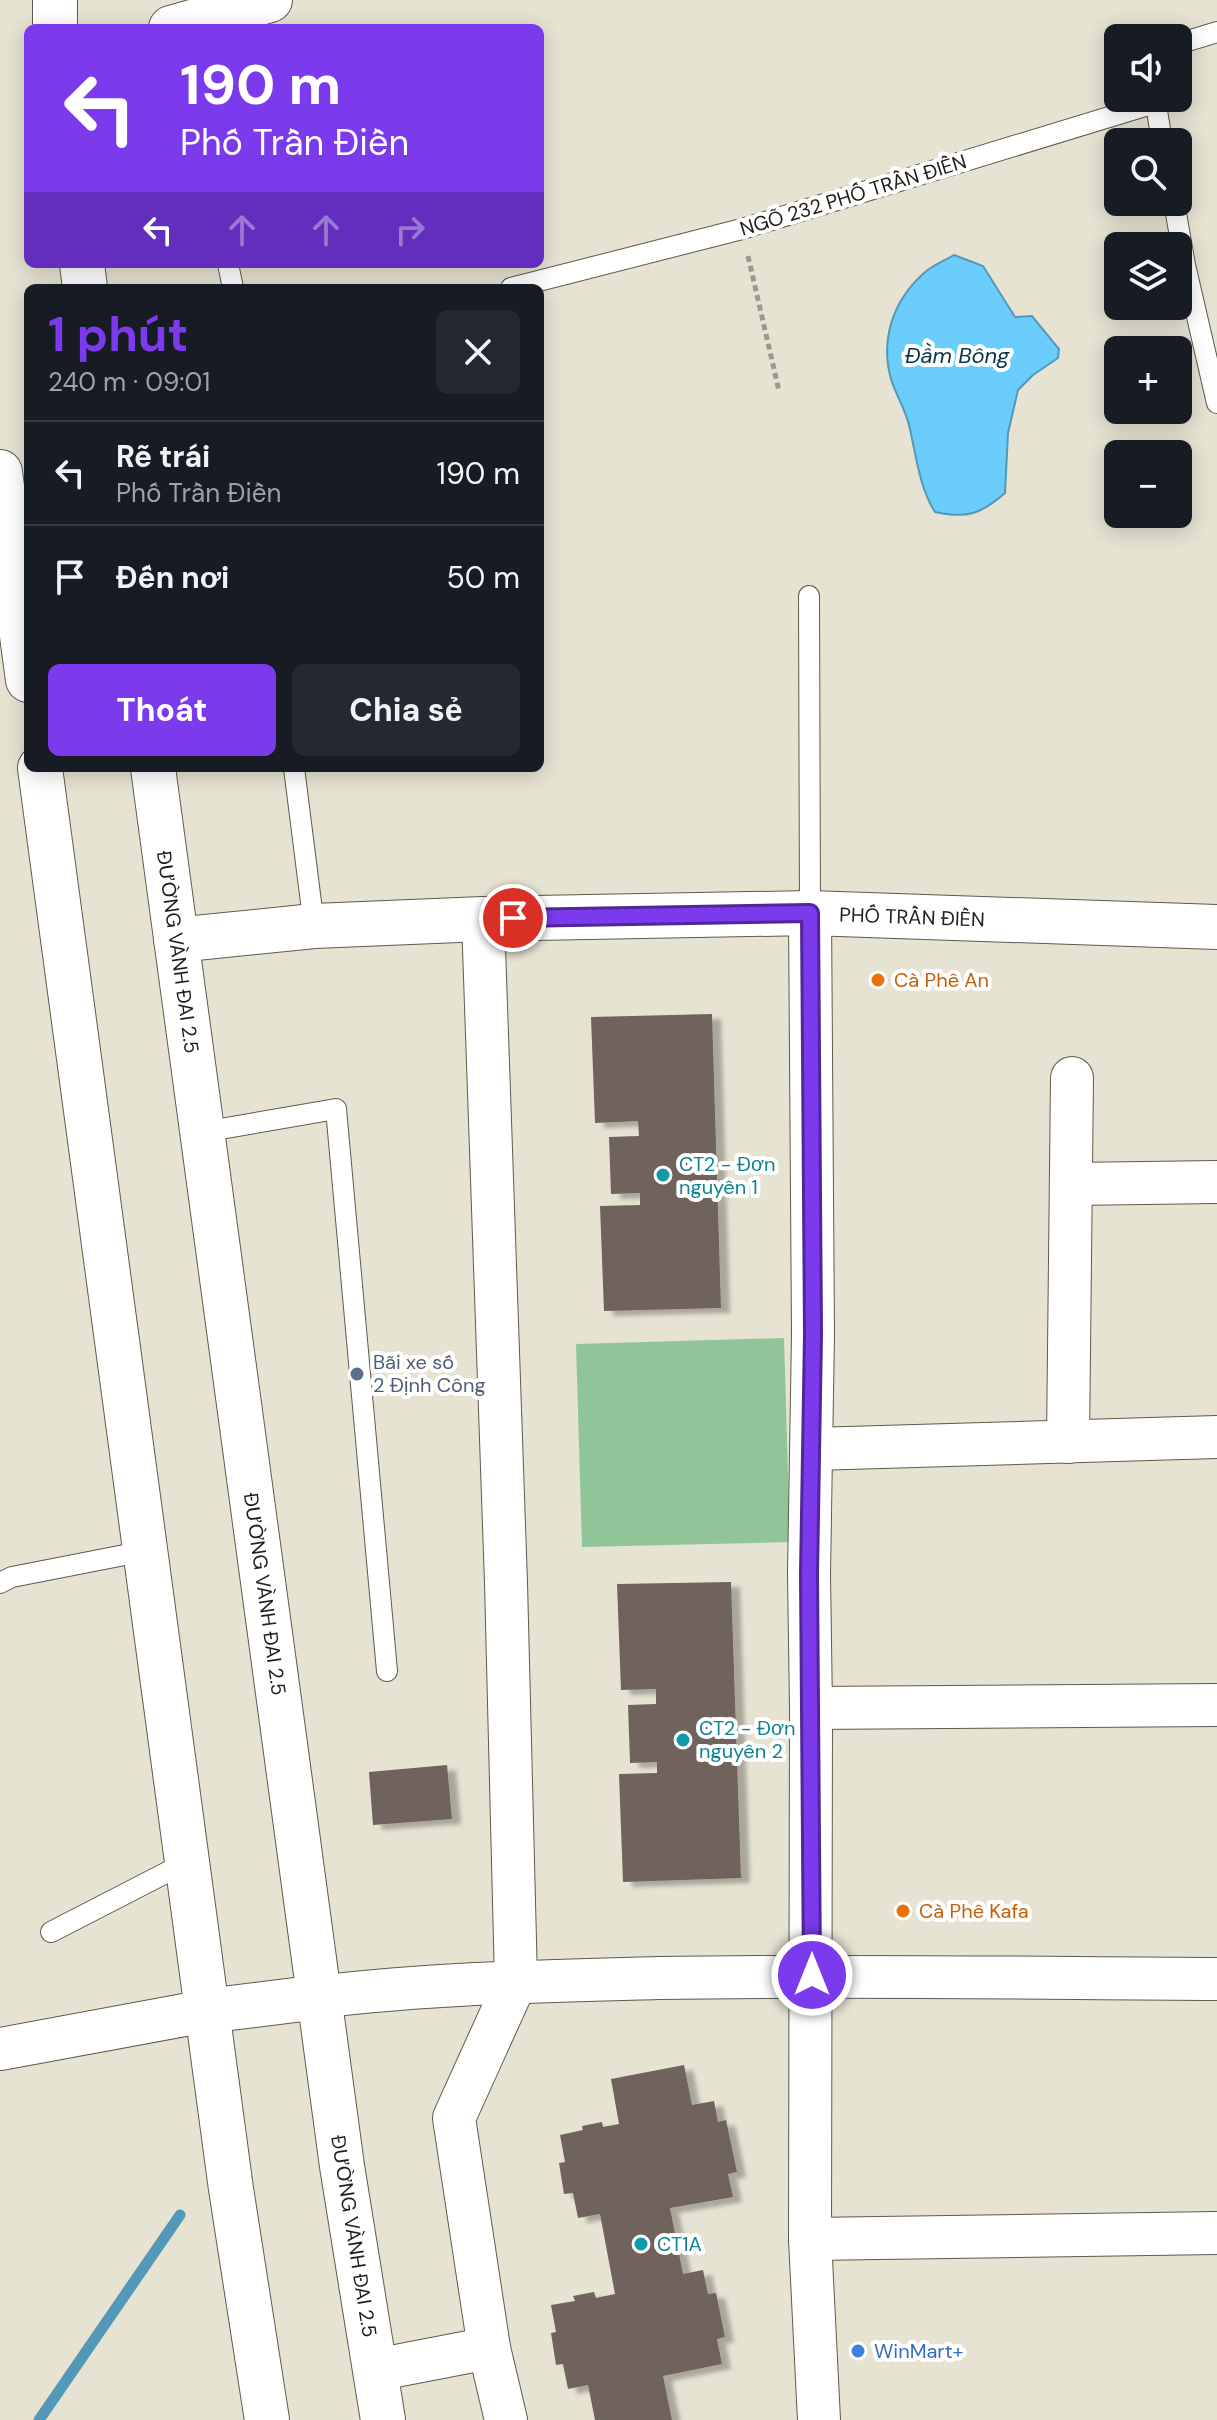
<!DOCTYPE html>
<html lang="vi">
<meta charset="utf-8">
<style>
:root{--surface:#171b24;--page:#242831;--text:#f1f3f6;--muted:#9ea1a6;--line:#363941;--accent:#7c3aed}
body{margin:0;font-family:"DM Sans",sans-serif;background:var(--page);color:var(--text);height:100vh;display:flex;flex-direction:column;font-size:30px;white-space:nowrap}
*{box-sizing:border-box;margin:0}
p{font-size:26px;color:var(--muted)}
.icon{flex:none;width:44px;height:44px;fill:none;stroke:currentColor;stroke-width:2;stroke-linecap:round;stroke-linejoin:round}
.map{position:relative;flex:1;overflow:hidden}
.details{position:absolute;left:24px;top:284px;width:520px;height:488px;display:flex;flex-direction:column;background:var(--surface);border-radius:12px;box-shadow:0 4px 20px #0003}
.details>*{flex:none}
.top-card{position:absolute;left:24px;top:24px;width:520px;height:244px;border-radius:12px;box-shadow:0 4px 20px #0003;background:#7c3aed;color:#fff;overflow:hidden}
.controls{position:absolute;left:1104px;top:24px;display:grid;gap:16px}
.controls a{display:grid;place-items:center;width:88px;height:88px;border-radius:12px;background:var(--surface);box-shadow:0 4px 20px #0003;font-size:40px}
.pin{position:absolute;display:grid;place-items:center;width:68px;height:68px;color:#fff;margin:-34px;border:4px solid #fff;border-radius:50%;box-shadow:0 2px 8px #0007}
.me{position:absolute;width:88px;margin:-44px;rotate:0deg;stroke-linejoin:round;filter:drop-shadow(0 0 6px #0008)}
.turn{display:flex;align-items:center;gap:28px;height:168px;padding:0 24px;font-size:36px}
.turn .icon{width:104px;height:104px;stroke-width:2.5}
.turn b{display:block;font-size:56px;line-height:68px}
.lanes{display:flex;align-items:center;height:76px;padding:0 24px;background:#0003;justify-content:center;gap:40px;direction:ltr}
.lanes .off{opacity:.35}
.round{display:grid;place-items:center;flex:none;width:84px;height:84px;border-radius:12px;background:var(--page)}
.headline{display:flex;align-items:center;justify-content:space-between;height:136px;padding:0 24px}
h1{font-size:48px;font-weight:700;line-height:60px;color:var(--accent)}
.primary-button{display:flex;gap:16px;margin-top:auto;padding:16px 24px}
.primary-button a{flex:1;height:92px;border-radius:12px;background:var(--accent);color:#fff;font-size:32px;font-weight:700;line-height:92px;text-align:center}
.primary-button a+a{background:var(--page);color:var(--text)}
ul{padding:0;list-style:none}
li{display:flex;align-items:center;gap:24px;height:104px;padding:0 24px;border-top:2px solid var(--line)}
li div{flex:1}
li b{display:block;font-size:30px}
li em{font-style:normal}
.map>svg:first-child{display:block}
.green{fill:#8fc598}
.water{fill:#6acdfb;stroke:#5498b7;stroke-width:2}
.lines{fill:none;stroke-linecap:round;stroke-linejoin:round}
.stream{stroke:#5498b7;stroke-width:11}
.building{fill:#70625b;filter:url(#shadow)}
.lane-casing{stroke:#5e5a4d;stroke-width:22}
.street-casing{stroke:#5e5a4d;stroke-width:44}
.secondary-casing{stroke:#5e5a4d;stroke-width:46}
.primary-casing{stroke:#5e5a4d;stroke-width:46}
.path{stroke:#9b988c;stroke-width:5;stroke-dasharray:6 4;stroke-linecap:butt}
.lane{stroke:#fff;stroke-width:20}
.street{stroke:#fff;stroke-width:42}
.secondary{stroke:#fff;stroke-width:44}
.primary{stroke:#fff;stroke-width:44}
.route-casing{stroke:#51269a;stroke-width:20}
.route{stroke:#7c3aed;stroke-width:14}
.food-dot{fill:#e8710a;stroke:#fff;stroke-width:3}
.culture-dot{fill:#0f9aa8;stroke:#fff;stroke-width:3}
.service-dot{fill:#5c6f8a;stroke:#fff;stroke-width:3}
.shop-dot{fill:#3f7fe0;stroke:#fff;stroke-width:3}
.labels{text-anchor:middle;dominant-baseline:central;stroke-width:8;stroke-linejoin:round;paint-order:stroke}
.street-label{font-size:20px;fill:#201e18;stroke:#fff}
.food-label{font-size:20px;fill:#c56008;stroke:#fff;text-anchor:start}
.culture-label{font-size:20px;fill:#0d838f;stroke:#fff;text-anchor:start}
.service-label{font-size:20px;fill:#4e5e75;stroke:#fff;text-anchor:start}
.shop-label{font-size:20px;fill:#366cbe;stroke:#fff;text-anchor:start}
.water-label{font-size:22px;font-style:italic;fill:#053446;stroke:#fff}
</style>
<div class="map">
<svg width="1217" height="2420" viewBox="0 0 1217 2420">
<defs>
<filter id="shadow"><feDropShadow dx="9" dy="5" stdDeviation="2" flood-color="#0004"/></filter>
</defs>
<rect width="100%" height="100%" fill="#e7e3d3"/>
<polygon class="green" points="784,1338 790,1542 582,1547 576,1344"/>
<path class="water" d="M954,255L983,266L1015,317L1032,316L1059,349L1058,358L1033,375L1018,390L1008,433L1005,493C981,514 967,519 935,512C919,487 916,454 909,425C905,409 896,395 891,379C880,340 893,301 923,274C931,266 944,261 954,255Z"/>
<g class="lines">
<polyline class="stream" points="39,2420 180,2215"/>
</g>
<g class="building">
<polygon points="712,1014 721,1308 604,1311 600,1206 640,1205 640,1193 611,1194 609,1137 639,1136 638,1121 595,1123 591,1017"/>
<polygon points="731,1582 741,1878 623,1882 619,1774 657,1773 657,1762 630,1763 628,1705 656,1704 656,1689 621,1690 617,1584"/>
<polygon points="447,1765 452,1819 373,1825 369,1772"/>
<polygon points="684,2065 692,2105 714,2101 718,2122 726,2120 737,2172 728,2174 733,2197 670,2208 683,2274 703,2270 708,2294 716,2293 725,2337 717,2339 722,2364 663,2376 672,2420 595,2420 588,2385 568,2389 563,2364 556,2365 551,2333 556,2332 551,2305 575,2301 573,2296 594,2292 596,2298 615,2294 600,2214 578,2218 573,2193 564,2194 559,2163 565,2162 560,2135 583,2130 582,2126 602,2122 603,2127 619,2124 611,2079"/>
</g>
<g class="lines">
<g class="lane-casing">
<g id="lane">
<polyline points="1178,44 1217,32"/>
<polyline points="1155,98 1162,142"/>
<polyline points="1174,202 1185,265 1217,403"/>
<polyline points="228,264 233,288"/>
<polyline points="511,288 742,229 1155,103"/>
<polyline points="809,596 810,913"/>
<polyline points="294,768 314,926"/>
<polyline points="203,1132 336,1109 387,1671"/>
<polyline points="0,1583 12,1577 145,1551"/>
<polyline points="51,1932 187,1862"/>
</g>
</g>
<g class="street-casing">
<g id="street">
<polyline points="810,913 813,1334 809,1574 811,1708 810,2239 819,2420"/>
<polyline points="483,919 506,1583 516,1981 454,2118 489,2348 506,2420"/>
<polyline points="1071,1184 1217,1182"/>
<polyline points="1068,1442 1072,1078"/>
<polyline points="813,1449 1217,1437"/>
<polyline points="811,1708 1217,1705"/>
<path d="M319,1997C432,1983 545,1981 658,1978C845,1975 1031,1978 1217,1979"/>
<polyline points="0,2049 206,2011"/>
<polyline points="810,2239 1217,2233"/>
<polyline points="375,2370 489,2348"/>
</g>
</g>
<g class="secondary-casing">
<g id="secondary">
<polyline points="171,28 270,0"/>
<polyline points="176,940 314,926 483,919 810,913 1217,927"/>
</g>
</g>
<g class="primary-casing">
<g id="primary">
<polyline points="55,0 55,28"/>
<polyline points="82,264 85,288"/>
<polyline points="0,472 28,680"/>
<polyline points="40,768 231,2189 267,2420"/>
<polyline points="153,768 342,2166 383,2420"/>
<polyline points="206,2011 319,1997"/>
</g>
</g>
<polyline class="path" points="748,256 779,391"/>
<use href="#lane" class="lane"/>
<use href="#street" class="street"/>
<use href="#secondary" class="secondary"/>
<use href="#primary" class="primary"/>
</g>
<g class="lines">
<g class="route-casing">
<polyline id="route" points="513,918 810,913 813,1334 809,1574 812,1975"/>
</g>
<use href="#route" class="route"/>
</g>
<g class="food-dot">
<circle cx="878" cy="980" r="8"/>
<circle cx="903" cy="1911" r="8"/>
</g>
<g class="culture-dot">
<circle cx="663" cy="1175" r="8"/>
<circle cx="683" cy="1740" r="8"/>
<circle cx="641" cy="2244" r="8"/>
</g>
<circle class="service-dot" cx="357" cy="1374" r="8"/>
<circle class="shop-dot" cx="858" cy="2351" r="8"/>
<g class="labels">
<g class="street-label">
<text transform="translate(853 195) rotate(-17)">NGÕ 232 PHỐ TRẦN ĐIỀN</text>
<text transform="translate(912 917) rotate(2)">PHỐ TRẦN ĐIỀN</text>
<text transform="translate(178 952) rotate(82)">ĐƯỜNG VÀNH ĐAI 2.5</text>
<text transform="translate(265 1594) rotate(82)">ĐƯỜNG VÀNH ĐAI 2.5</text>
<text transform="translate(354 2236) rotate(81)">ĐƯỜNG VÀNH ĐAI 2.5</text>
</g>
<g class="food-label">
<text x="894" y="980">Cà Phê An</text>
<text x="919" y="1911">Cà Phê Kafa</text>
</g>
<g class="culture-label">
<text x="679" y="1164">CT2 - Đơn<tspan x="679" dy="23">nguyên 1</tspan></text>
<text x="699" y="1728">CT2 - Đơn<tspan x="699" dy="23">nguyên 2</tspan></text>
<text x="657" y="2244">CT1A</text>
</g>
<g class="service-label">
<text x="373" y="1362">Bãi xe số<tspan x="373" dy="23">2 Định Công</tspan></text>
</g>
<g class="shop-label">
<text x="874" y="2351">WinMart+</text>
</g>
<g class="water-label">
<text x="957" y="355">Đầm Bông</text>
</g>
</g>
</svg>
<div class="controls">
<a><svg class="icon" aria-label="sound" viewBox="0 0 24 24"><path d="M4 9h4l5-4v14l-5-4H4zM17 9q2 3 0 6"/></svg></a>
<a><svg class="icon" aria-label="search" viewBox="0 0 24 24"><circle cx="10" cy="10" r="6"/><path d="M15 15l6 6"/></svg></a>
<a><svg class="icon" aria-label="layers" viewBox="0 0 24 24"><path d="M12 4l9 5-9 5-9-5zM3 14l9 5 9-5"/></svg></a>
<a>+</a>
<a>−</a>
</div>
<div class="pin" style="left:513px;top:918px;background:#d93025"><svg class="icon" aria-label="arrive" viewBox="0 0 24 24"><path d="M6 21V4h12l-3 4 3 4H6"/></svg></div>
<svg class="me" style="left:812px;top:1975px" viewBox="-20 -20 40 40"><circle r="17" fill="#7c3aed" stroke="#fff" stroke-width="3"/><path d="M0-11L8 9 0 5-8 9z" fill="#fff"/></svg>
<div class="top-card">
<div class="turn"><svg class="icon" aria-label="left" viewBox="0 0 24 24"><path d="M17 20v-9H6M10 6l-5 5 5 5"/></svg><div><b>190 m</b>Phố Trần Điền</div></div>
<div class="lanes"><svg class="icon" aria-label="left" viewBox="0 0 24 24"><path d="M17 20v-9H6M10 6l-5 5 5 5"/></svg><svg class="icon off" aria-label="ahead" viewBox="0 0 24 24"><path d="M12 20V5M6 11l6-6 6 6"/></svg><svg class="icon off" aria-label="ahead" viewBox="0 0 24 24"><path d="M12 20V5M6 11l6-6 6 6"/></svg><svg class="icon off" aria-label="right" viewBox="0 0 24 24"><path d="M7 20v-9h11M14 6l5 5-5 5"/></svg></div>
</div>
<section class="details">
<div class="headline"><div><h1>1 phút</h1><p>240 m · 09:01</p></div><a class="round"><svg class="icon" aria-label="close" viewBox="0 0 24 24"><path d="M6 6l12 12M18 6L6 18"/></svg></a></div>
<ul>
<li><svg class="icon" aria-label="left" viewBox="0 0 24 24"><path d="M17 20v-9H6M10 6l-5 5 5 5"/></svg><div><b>Rẽ trái</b><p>Phố Trần Điền</p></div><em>190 m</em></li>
<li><svg class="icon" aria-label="arrive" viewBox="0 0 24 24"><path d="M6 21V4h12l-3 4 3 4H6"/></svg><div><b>Đến nơi</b></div><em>50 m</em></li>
</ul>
<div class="primary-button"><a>Thoát</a><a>Chia sẻ</a></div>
</section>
</div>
